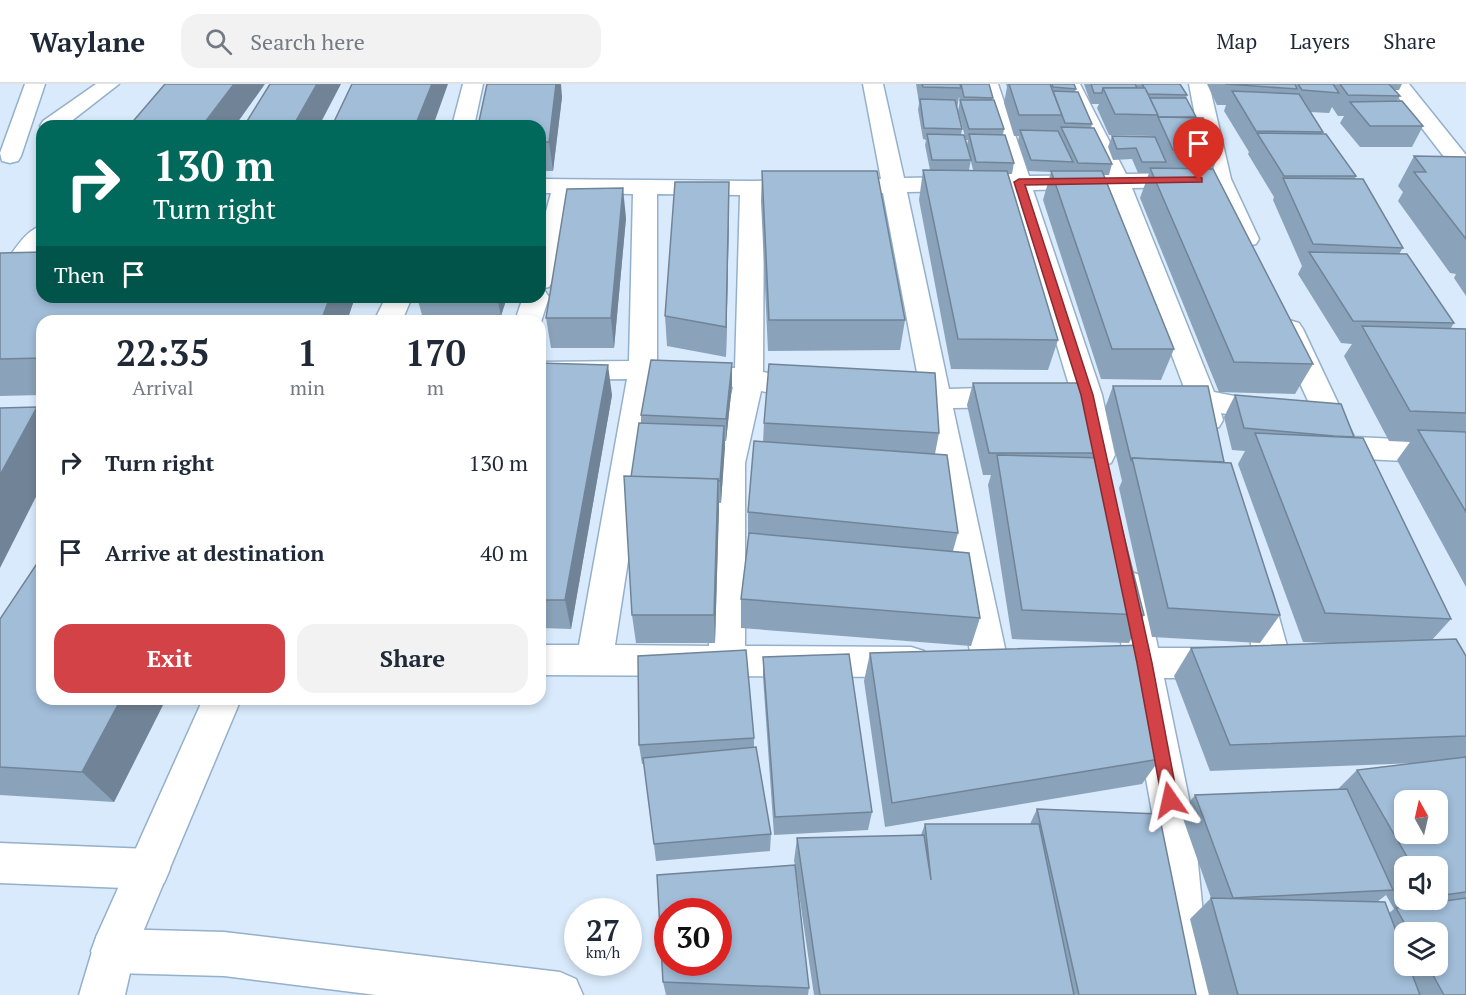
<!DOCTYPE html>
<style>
:root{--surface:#fff;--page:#f2f2f3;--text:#1f2937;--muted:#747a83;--line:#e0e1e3;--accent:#d24247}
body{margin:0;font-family:"PT Serif",serif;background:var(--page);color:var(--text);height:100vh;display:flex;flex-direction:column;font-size:22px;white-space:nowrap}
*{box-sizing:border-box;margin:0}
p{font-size:20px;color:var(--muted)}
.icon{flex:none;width:33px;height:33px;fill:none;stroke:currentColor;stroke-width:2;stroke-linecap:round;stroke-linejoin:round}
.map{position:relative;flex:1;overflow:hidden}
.drawer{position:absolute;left:36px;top:231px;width:510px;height:390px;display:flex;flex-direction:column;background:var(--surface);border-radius:18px;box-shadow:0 3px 9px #0003}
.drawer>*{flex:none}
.guide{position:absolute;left:36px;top:36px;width:510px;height:183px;border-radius:18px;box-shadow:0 3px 9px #0003;background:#00695c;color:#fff;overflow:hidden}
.needle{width:39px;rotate:352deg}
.controls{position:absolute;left:1394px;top:706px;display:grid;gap:12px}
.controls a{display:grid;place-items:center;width:54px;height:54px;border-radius:12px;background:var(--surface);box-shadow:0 3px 9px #0003;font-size:30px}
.speed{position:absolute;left:564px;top:814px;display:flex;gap:12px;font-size:30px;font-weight:700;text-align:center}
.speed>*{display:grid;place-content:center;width:78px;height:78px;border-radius:50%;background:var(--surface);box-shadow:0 3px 9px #0003;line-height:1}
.speed small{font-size:15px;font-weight:400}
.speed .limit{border:9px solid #d22;background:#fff;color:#111}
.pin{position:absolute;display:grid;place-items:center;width:51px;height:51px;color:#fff;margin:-62px -26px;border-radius:50% 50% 50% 0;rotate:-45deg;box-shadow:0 0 6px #0007}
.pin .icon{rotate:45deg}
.me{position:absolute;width:66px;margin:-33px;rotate:349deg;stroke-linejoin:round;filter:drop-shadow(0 0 4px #0008)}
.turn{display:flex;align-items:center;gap:21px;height:126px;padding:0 18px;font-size:27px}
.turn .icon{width:78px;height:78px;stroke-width:2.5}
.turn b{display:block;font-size:42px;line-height:51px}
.then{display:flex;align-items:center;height:57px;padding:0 18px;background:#0003;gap:12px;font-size:22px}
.eta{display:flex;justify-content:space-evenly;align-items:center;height:102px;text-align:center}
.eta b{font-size:36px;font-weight:700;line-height:42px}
.cta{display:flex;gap:12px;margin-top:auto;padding:12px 18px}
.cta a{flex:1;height:69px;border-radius:18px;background:var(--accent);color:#fff;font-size:24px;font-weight:700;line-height:69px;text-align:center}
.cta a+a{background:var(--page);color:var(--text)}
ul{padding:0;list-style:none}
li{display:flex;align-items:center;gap:18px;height:90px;padding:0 18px}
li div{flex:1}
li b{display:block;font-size:22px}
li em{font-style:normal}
header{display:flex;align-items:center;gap:36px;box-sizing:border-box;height:84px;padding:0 30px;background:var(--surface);border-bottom:2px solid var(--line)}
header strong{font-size:28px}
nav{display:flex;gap:33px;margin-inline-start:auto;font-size:21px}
.search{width:420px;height:54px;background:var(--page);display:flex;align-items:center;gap:15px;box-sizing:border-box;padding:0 21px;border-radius:18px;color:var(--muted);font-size:22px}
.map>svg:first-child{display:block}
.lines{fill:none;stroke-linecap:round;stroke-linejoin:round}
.street-casing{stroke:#94b0cb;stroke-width:3}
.secondary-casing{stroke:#94b0cb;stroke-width:3}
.street{fill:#fff;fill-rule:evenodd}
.secondary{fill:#fff;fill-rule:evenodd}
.wall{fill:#8aa3ba;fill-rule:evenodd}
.shaded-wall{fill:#718497}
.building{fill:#a1bdd8;stroke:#718497;stroke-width:1.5;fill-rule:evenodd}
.route{fill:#d24247;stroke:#882b2e;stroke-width:1.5}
</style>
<header>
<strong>Waylane</strong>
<div class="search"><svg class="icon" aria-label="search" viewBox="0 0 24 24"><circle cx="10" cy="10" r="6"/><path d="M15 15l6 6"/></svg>Search here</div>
<nav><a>Map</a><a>Layers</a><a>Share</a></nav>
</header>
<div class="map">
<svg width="1466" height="911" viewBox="0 0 1466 911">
<rect width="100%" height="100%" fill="#d8eafb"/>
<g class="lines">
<g class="street-casing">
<g id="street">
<polygon points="25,0 45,0 21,72 18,77 10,79 2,77 0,69"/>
<polygon points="96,0 119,0 65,42 42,42 42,45 40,42 43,37"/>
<polygon points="463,0 483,0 474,42 452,42"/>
<path d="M863,0H883L904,94L1006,92L978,0H998L1029,92L1103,91L1060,0H1080L1126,90L1191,89L1199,91L1203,96L1199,101L1191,103L1132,104L1214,308L1285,322L1290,329L1285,336L1275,339L1221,329L1223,336L1219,343L1208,346L1197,343L1191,326L1165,325L1155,322L1150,315L1155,308L1165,305L1185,306L1109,104L1033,106L1102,311L1115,371L1111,379L1100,382L1089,379L1085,371L1072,311L1010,106L907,108L949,305L1015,303L1025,306L1030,313L1025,320L1015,323L953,324L1008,578L1003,589L990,593L977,589L972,578L924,324L883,319L878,312L883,305L893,302L920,304L883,109L764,111L763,288L821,299L825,306L821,313L811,316L761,307L745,379V562L911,563L924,567L929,578L924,589L911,593L540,591V561H579L627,295L540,296V278L629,277L633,110L575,109L553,197L549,203L540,205V150L551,109H540V95L752,97L881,95ZM657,110L740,111L735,284L657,278ZM656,296L733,303L715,379L709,562L615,561Z"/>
<polygon points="1189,0 1209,0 1231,95 1259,155 1256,160 1247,162 1238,160 1207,95"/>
<polygon points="1388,0 1409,0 1466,71 1466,93 1458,91"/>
<path d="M42,142C42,163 39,188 11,181L7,176C16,164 27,145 42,142Z"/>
<polygon points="540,206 545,207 549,213 540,241 540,237 515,237 523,213 540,213"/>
<polygon points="1289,236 1299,239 1303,245 1354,353 1466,358 1466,380 1344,374 1333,371 1275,245 1279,239"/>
<polygon points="1128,487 1140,491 1145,501 1158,564 1226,564 1239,568 1244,579 1239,590 1226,594 1164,594 1194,739 1211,911 1165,911 1154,739 1128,594 1104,594 1091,590 1086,579 1091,568 1104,564 1122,564 1111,501 1116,491"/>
<polygon points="1255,494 1267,498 1272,508 1292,580 1287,591 1274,595 1261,591 1256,580 1238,508 1243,498"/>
<polygon points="0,759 149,765 164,771 170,785 164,799 149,805 0,799"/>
<polygon points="113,845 224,848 560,888 576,895 583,911 376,911 224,892 113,889 97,883 91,867 97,851"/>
</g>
</g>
<g class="secondary-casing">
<g id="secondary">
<polygon points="386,213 412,213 402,237 374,237"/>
<polygon points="203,615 241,615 135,867 125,911 79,911 97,851"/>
</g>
</g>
<use href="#street" class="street"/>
<use href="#secondary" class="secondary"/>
</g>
<g class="wall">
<path d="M916,0H989L993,14L992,16L1004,45L1003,51L1014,79L1012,90H1008L1058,256L1048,286L951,285L919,116L923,86H930L925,61L926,56L923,55L918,26L919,19ZM959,13L960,16L958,27L966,56H968L967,61L973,86H969L971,76L961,51L962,45L957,25Z"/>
<polygon points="1006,0 1074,0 1076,5 1075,8 1092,40 1091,44 1112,80 1109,91 1104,91 1174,265 1161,296 1101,295 1043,116 1051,88 1028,87 1018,57 1019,52 1014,52 1004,19 1007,3"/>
<polygon points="1084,0 1180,0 1187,11 1186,14 1196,33 1220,67 1213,85 1313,280 1295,310 1219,308 1140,114 1149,89 1138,89 1132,75 1113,76 1108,63 1112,52 1151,53 1151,52 1109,51 1097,24 1099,20 1091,20"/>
<polygon points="1207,0 1402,0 1399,6 1395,6 1400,12 1397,17 1423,42 1412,63 1360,63 1340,39 1344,32 1338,32 1332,23 1329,29 1310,28 1323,48 1322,50 1356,92 1355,95 1403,164 1399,170 1454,239 1451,244 1466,245 1466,503 1397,376 1410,358 1389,357 1344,272 1352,260 1341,259 1298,190 1302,182 1273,116 1274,113 1248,70 1249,68 1224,27 1226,21 1217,21"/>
<polygon points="562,13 553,87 540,87 540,42"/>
<polygon points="1414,72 1466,73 1466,212 1454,194 1456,190 1450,189 1398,117 1403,108 1398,102"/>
<polygon points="762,87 905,236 900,266 768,267 761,117"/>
<polygon points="729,128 726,273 667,262 665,232"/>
<polygon points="626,134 614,264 551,264 546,234"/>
<polygon points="0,169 42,213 355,213 347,237 42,237 42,311 0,312"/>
<polygon points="417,213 507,213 501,232 422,231"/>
<polygon points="540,279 612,311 571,545 540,544"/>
<polygon points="973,299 1105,369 1103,374 1144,531 1129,559 1012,555 988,401 991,391 983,391 967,321"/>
<polygon points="732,301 726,357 725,357 721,419 719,419 715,559 636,559 632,531 631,393 641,339 641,331"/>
<polygon points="1113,302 1224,378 1280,531 1260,559 1152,553 1119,404 1122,397 1105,324"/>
<path d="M1235,311L1354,353L1451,535L1432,556L1466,572V911H1209L1190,835L1211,814L1181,729L1195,711L1337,706L1357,686L1416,679L1210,687L1174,592L1191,564L1332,559L1303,558L1238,380L1245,367L1232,366L1224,333ZM1404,783H1437V816H1404ZM1386,811L1394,825L1389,829L1377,818ZM1404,849H1437V882H1404Z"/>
<polygon points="764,339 939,349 935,370 958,449 953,467 980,534 971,562 741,544 741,515 748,457 748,428 763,358"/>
<polygon points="0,535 42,615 166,615 114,718 0,711"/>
<polygon points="870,569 1160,675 1142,700 885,743 864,597"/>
<polygon points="763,573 872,728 868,746 774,751 763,593"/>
<polygon points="754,654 754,663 771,750 770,767 656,777 644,680 642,680 639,661"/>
<polygon points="1037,725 1196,911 814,911 796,790 809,904 808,911 666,911 663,898 795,781 794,777 797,754 921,751 925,740 1030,740"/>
</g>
<g class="shaded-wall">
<polygon points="234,0 265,0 235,42 202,42"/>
<polygon points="317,0 341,0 319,42 293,42"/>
<polygon points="432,0 448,0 433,42 415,42"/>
<polygon points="556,0 561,0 562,13 553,87 549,58"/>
<polygon points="729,98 729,128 726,273 726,243"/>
<polygon points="623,104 626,134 614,264 611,234"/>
<polygon points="330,213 355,213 347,237 321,237"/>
<polygon points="497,213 507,213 501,232"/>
<polygon points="732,279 732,301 726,357 726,335"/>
<polygon points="608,281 612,311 571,545 565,516"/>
<polygon points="37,323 42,330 42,401 0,484 0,391"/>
<polygon points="724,342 725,363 721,419 720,397"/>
<polygon points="718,395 719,425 715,559 714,531"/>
<polygon points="121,615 166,615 114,718 82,688"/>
</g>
<g class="building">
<polygon points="165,0 234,0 202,42 129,42"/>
<polygon points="270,0 317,0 293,42 244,42"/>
<polygon points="352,0 432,0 415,42 332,42"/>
<polygon points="487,0 556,0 549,58 540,58 540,42 478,42"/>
<polygon points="922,0 960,0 961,4 923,3"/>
<polygon points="961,0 989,0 993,14 964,13"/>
<polygon points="1009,0 1050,0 1062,31 1019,31"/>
<polygon points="1052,0 1074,0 1076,5 1053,3"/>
<polygon points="1091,0 1135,0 1137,4 1103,4 1102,9 1094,9"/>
<polygon points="1142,0 1180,0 1187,11 1148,10"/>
<polygon points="1225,0 1295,0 1297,5"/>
<polygon points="1298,0 1333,0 1339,9 1302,6"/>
<polygon points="1340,0 1389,0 1400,12 1348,11"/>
<polygon points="1103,4 1145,4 1158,31 1115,30"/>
<polygon points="1053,7 1078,8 1092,40 1065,39"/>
<polygon points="1232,7 1299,10 1323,48 1256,47"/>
<polygon points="1150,14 1186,14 1196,33 1158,33 1158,31"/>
<polygon points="920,15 955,16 962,45 924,44"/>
<polygon points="960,16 994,16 1004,45 969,45"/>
<polygon points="1402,17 1423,42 1370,42 1350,18"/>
<polygon points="1158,33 1203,34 1220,67 1173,66"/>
<polygon points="1061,43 1094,44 1112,80 1078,79"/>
<polygon points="1020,46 1058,47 1073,78 1031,76"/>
<polygon points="1257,49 1326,50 1356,92 1284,92"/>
<polygon points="927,50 964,51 971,76 932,76"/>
<polygon points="969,50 1005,51 1014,79 976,78"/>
<polygon points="1112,52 1155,53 1166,78 1142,78 1136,64 1117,65"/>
<polygon points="1414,72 1466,73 1466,155 1414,88 1426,88"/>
<polygon points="1150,84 1213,85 1313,280 1234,278"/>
<polygon points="923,86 1007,87 1058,256 958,255"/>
<polygon points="762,87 877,87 905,236 769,236"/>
<polygon points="1051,87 1102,87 1174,265 1112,265"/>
<polygon points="1283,94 1363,95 1403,164 1313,160"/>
<polygon points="675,98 729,98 726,243 665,232"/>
<polygon points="623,104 611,234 546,234 567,105"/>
<polygon points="42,168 42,213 330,213 321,237 42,237 42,274 0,275 0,169"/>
<polygon points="1309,168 1407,170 1454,239 1353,237"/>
<polygon points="1362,242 1466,245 1466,329 1410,327"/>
<polygon points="651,276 732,279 726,335 641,331"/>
<polygon points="540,279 608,281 565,516 540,516"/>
<polygon points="769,280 935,289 939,349 764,339"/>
<polygon points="973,299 1081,299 1105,369 989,369"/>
<polygon points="1113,302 1208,302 1224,378 1132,374 1131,376"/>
<polygon points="1235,311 1341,320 1354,353 1334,352 1244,344"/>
<polygon points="37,323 0,391 0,324"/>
<polygon points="639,339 724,342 720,397 718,397 718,395 631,393"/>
<polygon points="1418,346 1466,348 1466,428"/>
<polygon points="1255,349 1363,354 1451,535 1325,529"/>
<polygon points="754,357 947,371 958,449 748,428"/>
<polygon points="997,371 1104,374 1144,531 1022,526"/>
<polygon points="1132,374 1231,379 1280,531 1168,524"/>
<polygon points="624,392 718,395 714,531 632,531"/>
<polygon points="749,449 969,469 980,534 741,515"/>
<polygon points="42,472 42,615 121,615 82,688 0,683 0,535"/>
<polygon points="1456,555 1466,572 1466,652 1230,661 1191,564"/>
<polygon points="1145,561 1160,675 892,719 870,569"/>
<polygon points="746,566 754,654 639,661 638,572"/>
<polygon points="849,570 872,728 775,733 763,573"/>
<polygon points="756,663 771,750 654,760 643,674"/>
<path d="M1466,673V808L1437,812V783H1413L1357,686ZM1404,717H1437V750H1404Z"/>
<polygon points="1347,705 1393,806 1233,814 1195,711"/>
<polygon points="1037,725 1159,730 1196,911 1079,911"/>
<polygon points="925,740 1039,740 1074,911 820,911 797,754 924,751 931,796"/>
<path d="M795,781L809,904L663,898L657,791ZM668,828H718V879H668Z"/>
<polygon points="1211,814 1385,818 1404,868 1404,882 1409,882 1420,911 1238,911"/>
<polygon points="1466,814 1466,911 1444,911 1428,882 1437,882 1437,849 1410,849 1396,824"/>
</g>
<polygon class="route" points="1199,93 1202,94 1202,98 1025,101 1093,311 1152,579 1178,716 1176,721 1170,724 1164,721 1162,716 1137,579 1081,311 1014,98 1019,95"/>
</svg>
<div class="controls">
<a><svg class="needle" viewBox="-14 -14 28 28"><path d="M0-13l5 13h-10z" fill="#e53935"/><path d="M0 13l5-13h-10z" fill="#747a83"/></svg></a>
<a><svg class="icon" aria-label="sound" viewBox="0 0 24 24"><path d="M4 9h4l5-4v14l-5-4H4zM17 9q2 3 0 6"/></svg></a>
<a><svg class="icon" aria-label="layers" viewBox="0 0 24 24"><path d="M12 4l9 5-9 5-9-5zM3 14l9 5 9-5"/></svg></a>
</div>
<div class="speed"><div>27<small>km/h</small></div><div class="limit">30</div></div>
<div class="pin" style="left:1199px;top:96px;background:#d93025"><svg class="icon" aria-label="arrive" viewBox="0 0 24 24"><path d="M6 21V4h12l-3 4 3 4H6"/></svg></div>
<svg class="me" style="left:1170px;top:716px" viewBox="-20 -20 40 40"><path d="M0-17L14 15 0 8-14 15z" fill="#d24247" stroke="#fff" stroke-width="4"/></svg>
<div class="guide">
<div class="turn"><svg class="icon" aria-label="right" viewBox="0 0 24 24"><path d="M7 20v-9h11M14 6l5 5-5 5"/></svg><div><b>130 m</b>Turn right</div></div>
<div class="then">Then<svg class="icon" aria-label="arrive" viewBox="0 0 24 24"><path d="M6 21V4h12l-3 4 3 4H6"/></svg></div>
</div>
<section class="drawer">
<div class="eta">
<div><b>22:35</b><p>Arrival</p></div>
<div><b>1</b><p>min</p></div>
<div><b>170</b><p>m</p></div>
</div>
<ul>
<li><svg class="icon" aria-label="right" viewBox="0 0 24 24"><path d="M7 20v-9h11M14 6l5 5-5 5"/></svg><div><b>Turn right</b></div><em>130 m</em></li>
<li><svg class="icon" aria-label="arrive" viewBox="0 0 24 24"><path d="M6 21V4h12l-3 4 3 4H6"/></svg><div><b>Arrive at destination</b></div><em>40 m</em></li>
</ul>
<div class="cta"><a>Exit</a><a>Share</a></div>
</section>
</div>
